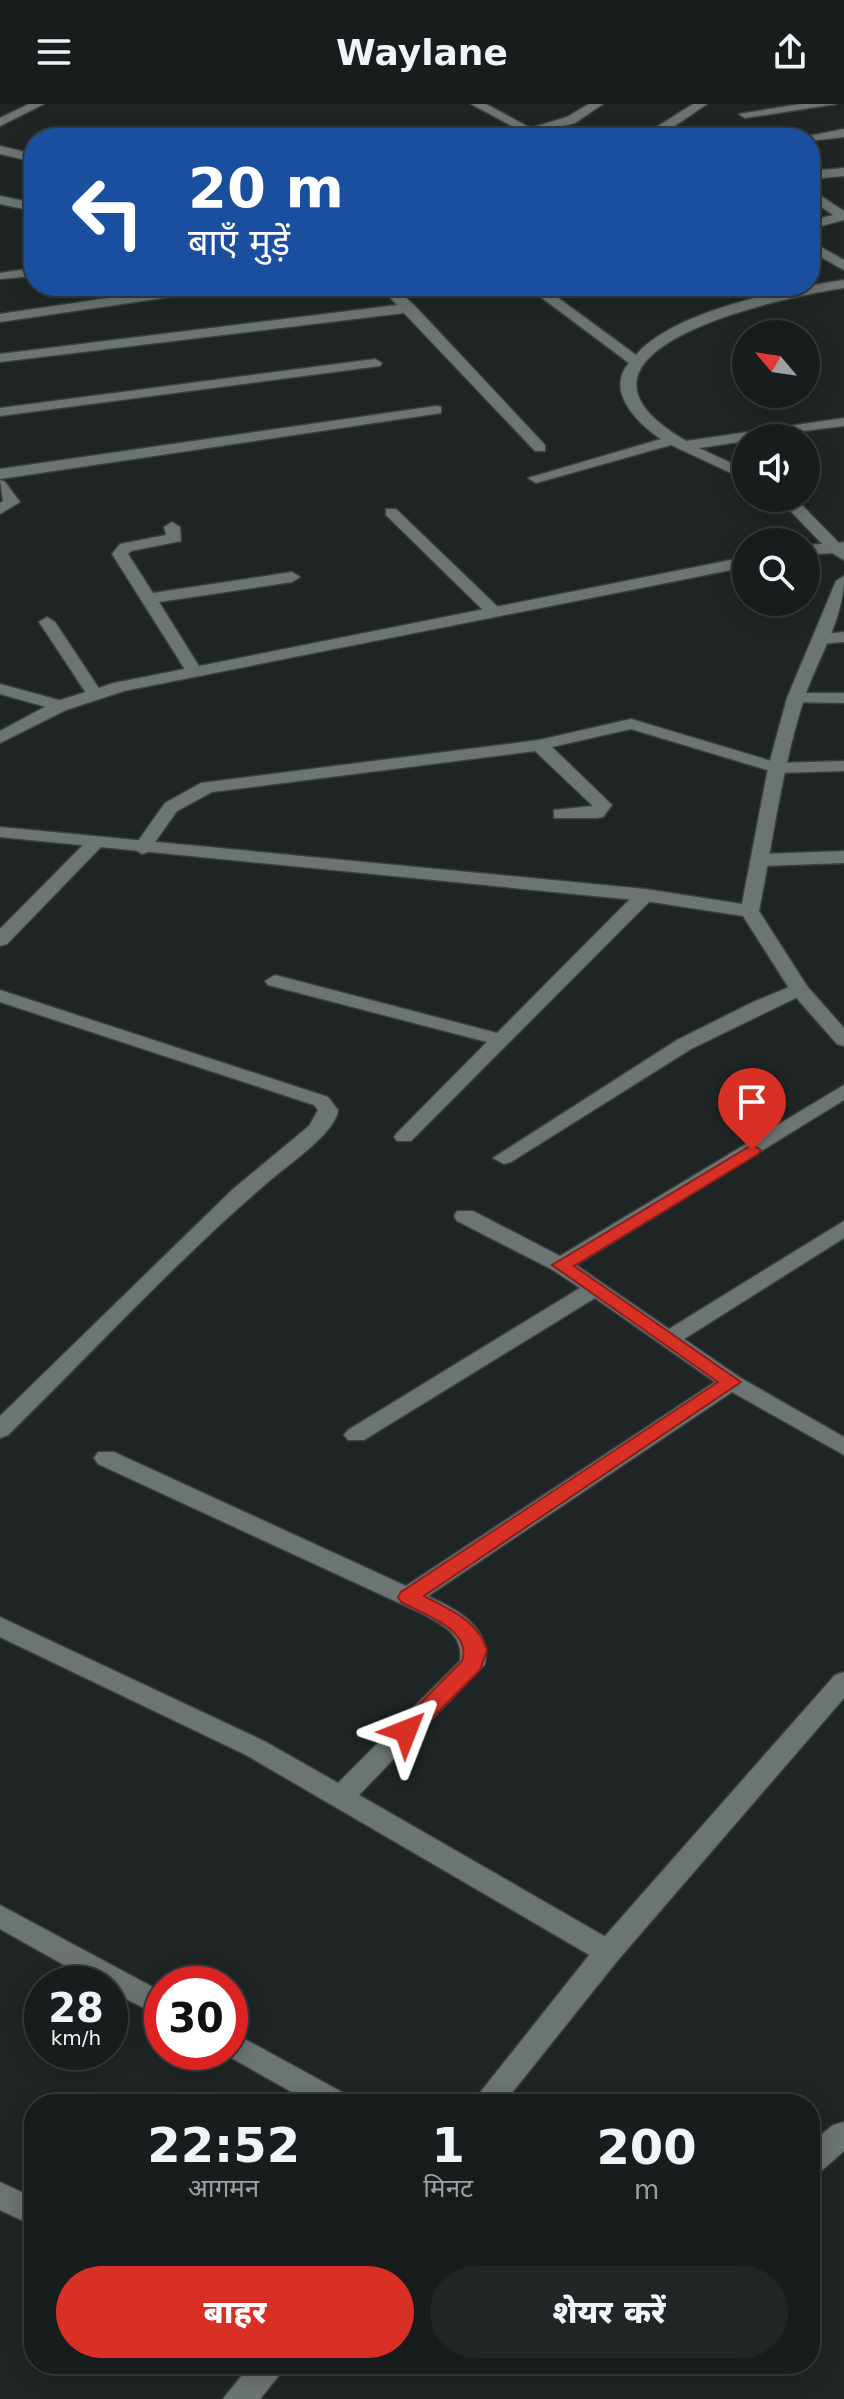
<!DOCTYPE html>
<html lang="hi">
<meta charset="utf-8">
<style>
:root{--surface:#171c1c;--page:#202525;--text:#f1f3f6;--muted:#9ea1a3;--line:#363a3b;--accent:#d93025}
body{margin:0;font-family:"DejaVu Sans","Noto Sans Devanagari",sans-serif;background:var(--page);color:var(--text);height:100vh;display:flex;flex-direction:column;font-size:30px;white-space:nowrap}
*{box-sizing:border-box;margin:0}
p{font-size:26px;color:var(--muted)}
.icon{flex:none;width:44px;height:44px;fill:none;stroke:currentColor;stroke-width:2;stroke-linecap:round;stroke-linejoin:round}
.map{position:relative;flex:1;overflow:hidden}
.drawer{position:absolute;left:24px;top:1990px;width:796px;height:280px;display:flex;flex-direction:column;background:var(--surface);border-radius:32px;box-shadow:0 4px 20px #0003,0 0 0 2px var(--line)}
.drawer>*{flex:none}
.hud{position:absolute;left:24px;top:24px;width:796px;height:168px;border-radius:32px;box-shadow:0 4px 20px #0003,0 0 0 2px var(--line);background:#1a4fa0;color:#fff;overflow:hidden}
.needle{width:52px;rotate:299deg}
.tools{position:absolute;left:732px;top:216px;display:grid;gap:16px}
.tools a{display:grid;place-items:center;width:88px;height:88px;border-radius:50%;background:var(--surface);box-shadow:0 4px 20px #0003,0 0 0 2px var(--line);font-size:40px}
.speed{position:absolute;left:24px;top:1862px;display:flex;gap:16px;font-size:40px;font-weight:700;text-align:center}
.speed>*{display:grid;place-content:center;width:104px;height:104px;border-radius:50%;background:var(--surface);box-shadow:0 4px 20px #0003,0 0 0 2px var(--line);line-height:1}
.speed small{font-size:20px;font-weight:400}
.speed .limit{border:12px solid #d22;background:#fff;color:#111}
.pin{position:absolute;display:grid;place-items:center;width:68px;height:68px;color:#fff;margin:-82px -34px;border-radius:50% 50% 50% 0;rotate:-45deg;box-shadow:0 0 8px #0007}
.pin .icon{rotate:45deg}
.me{position:absolute;width:88px;margin:-44px;rotate:45deg;stroke-linejoin:round;filter:drop-shadow(0 0 6px #0008)}
.turn{display:flex;align-items:center;gap:28px;height:168px;padding:0 32px;font-size:36px}
.turn .icon{width:104px;height:104px;stroke-width:2.5}
.turn b{display:block;font-size:56px;line-height:68px}
.eta{display:flex;justify-content:space-evenly;align-items:center;height:136px;text-align:center}
.eta b{font-size:48px;font-weight:800;line-height:56px}
.button{display:flex;gap:16px;margin-top:auto;padding:16px 32px}
.button a{flex:1;height:92px;border-radius:48px;background:var(--accent);color:#fff;font-size:32px;font-weight:800;line-height:92px;text-align:center}
.button a+a{background:var(--page);color:var(--text)}
header{display:flex;justify-content:space-between;align-items:center;height:104px;padding:0 32px;background:var(--surface);font-size:36px;font-weight:800}
.map>svg:first-child{display:block}
.lines{fill:none;stroke-linecap:round;stroke-linejoin:round}
.minor-casing{stroke:#3a4040;stroke-width:3}
.tertiary-casing{stroke:#3a4040;stroke-width:3}
.minor{fill:#6d7474;fill-rule:evenodd}
.tertiary{fill:#6d7474;fill-rule:evenodd}
.route{fill:#d93025;stroke:#8d1f18;stroke-width:2}
</style>
<header><svg class="icon" aria-label="menu" viewBox="0 0 24 24"><path d="M4 6h16M4 12h16M4 18h16"/></svg>Waylane<svg class="icon" aria-label="share" viewBox="0 0 24 24"><path d="M12 15V3M7 8l5-5 5 5M5 13v7h14v-7"/></svg></header>
<div class="map">
<svg width="844" height="2295" viewBox="0 0 844 2295">
<rect width="100%" height="100%" fill="#1f2525"/>
<g class="lines">
<g class="minor-casing">
<g id="minor">
<polygon points="589,0 603,0 575,19 530,30 524,26 567,13"/>
<polygon points="693,0 707,0 660,32 652,32 652,26"/>
<polygon points="800,0 836,0 745,14 739,10"/>
<polygon points="844,25 844,33 810,37 810,34 798,34"/>
<polygon points="0,42 34,50 34,58 0,50"/>
<polygon points="844,64 844,72 810,75 810,67"/>
<polygon points="810,85 844,107 844,116 810,125 810,117 833,111 810,95"/>
<polygon points="0,92 34,99 34,107 0,100"/>
<polygon points="34,164 34,172 0,175 0,169"/>
<path d="M844,176V184C776,194 533,248 686,337L844,314V322L746,334V337L699,344L746,366V376L671,341L536,379L528,374L661,335C637,319 605,287 629,259L526,182H542L636,251C673,207 789,184 844,176Z"/>
<polygon points="190,182 224,182 217,186 0,218 0,210"/>
<polygon points="379,182 393,182 414,201 545,341 545,347 535,347 404,209 0,258 0,250 397,201"/>
<polygon points="375,255 382,259 380,262 0,312 0,304"/>
<polygon points="436,302 441,303 441,309 0,375 0,365"/>
<polygon points="0,376 5,378 20,398 0,410 0,399 3,397"/>
<polygon points="778,394 795,394 839,439 844,438 844,448 829,447"/>
<polygon points="386,405 396,405 501,506 501,512 489,512 386,411"/>
<polygon points="172,418 180,423 181,437 131,447 128,450 153,489 292,468 300,473 292,478 159,498 202,567 194,572 186,567 112,450 120,440 166,431 164,423"/>
<polygon points="47,513 55,518 102,589 100,593 94,594 86,589 39,518"/>
<polygon points="844,528 844,538 820,540 812,535 820,530"/>
<polygon points="0,580 66,598 69,602 60,607 0,590"/>
<polygon points="796,589 844,589 844,599 790,598 790,590"/>
<polygon points="631,615 778,659 844,657 844,667 777,669 631,625 552,643 612,701 603,713 597,714 554,714 554,706 593,702 535,647 212,688 177,707 148,748 142,750 133,744 165,699 201,679 539,636"/>
<polygon points="94,734 103,740 100,744 7,840 0,842 0,825 88,736"/>
<polygon points="844,747 844,759 762,762 753,756 762,750"/>
<polygon points="645,785 652,787 654,791 652,795 411,1037 397,1037 394,1033 397,1029 487,938 268,881 265,877 275,871 497,929 638,787"/>
<polygon points="799,879 809,885 806,889 691,945 511,1058 504,1060 493,1054 677,936 753,898"/>
<path d="M0,886L328,993L338,1006C336,1029 285,1063 267,1079C176,1157 94,1247 8,1331L0,1334V1312L232,1086L309,1022L318,1006L314,1001L0,898Z"/>
<path d="M844,981V996L576,1161L669,1225L844,1117V1134L684,1235L739,1273L844,1333V1351L732,1288L428,1492C457,1506 491,1522 485,1560L359,1691L618,1840L622,1848L618,1856L608,1859L598,1856L246,1651L0,1533V1513L264,1637L338,1679L460,1557C464,1531 443,1521 423,1510L98,1360L94,1354L98,1348H114L406,1482L715,1278L595,1194L364,1336H348L344,1331L348,1326L580,1184L553,1166L457,1117L454,1112L457,1107H473L560,1152Z"/>
<polygon points="0,1801 162,1888 162,1913 110,1887 110,1880 98,1880 0,1825"/>
<polygon points="230,1927 349,1992 354,2000 313,2000 221,1948 230,1948"/>
<polygon points="844,2018 844,2047 821,2067 810,2070 810,2040 833,2021"/>
<polygon points="0,2078 34,2094 34,2122 0,2106"/>
</g>
</g>
<g class="tertiary-casing">
<g id="tertiary">
<polygon points="29,0 44,0 0,22 0,14"/>
<polygon points="471,0 486,0 549,34 534,34"/>
<polygon points="810,137 844,156 844,166 810,147"/>
<polygon points="835,439 844,443 844,456 832,449 806,451 806,441"/>
<polygon points="746,453 746,463 124,587 66,606 0,639 0,627 54,598 114,579"/>
<path d="M844,472C844,516 818,553 804,595C782,663 773,736 759,807L807,882L844,924V942L837,940L792,889L743,812L645,797L0,733V723L645,785L742,800L768,664L787,594L836,477Z"/>
<polygon points="844,1568 844,1594 618,1856 503,2000 471,2000 598,1840 835,1571"/>
<polygon points="251,2260 288,2260 260,2295 223,2295"/>
</g>
</g>
<use href="#minor" class="minor"/>
<use href="#tertiary" class="tertiary"/>
</g>
<path class="route" d="M752,1041L761,1046L758,1050L574,1162L741,1278L424,1492C450,1506 478,1516 487,1546L480,1566L414,1632H399L396,1627L399,1621L462,1557C473,1526 423,1510 401,1498L398,1493L401,1488L718,1278L552,1161Z"/>
</svg>
<div class="tools">
<a><svg class="needle" viewBox="-14 -14 28 28"><path d="M0-13l5 13h-10z" fill="#e53935"/><path d="M0 13l5-13h-10z" fill="#9ea1a3"/></svg></a>
<a><svg class="icon" aria-label="sound" viewBox="0 0 24 24"><path d="M4 9h4l5-4v14l-5-4H4zM17 9q2 3 0 6"/></svg></a>
<a><svg class="icon" aria-label="search" viewBox="0 0 24 24"><circle cx="10" cy="10" r="6"/><path d="M15 15l6 6"/></svg></a>
</div>
<div class="speed"><div>28<small>km/h</small></div><div class="limit">30</div></div>
<div class="pin" style="left:752px;top:1046px;background:#d93025"><svg class="icon" aria-label="arrive" viewBox="0 0 24 24"><path d="M6 21V4h12l-3 4 3 4H6"/></svg></div>
<svg class="me" style="left:406px;top:1627px" viewBox="-20 -20 40 40"><path d="M0-17L14 15 0 8-14 15z" fill="#d93025" stroke="#fff" stroke-width="4"/></svg>
<div class="hud">
<div class="turn"><svg class="icon" aria-label="left" viewBox="0 0 24 24"><path d="M17 20v-9H6M10 6l-5 5 5 5"/></svg><div><b>20 m</b>बाएँ मुड़ें</div></div>
</div>
<section class="drawer">
<div class="eta">
<div><b>22:52</b><p>आगमन</p></div>
<div><b>1</b><p>मिनट</p></div>
<div><b>200</b><p>m</p></div>
</div>
<div class="button"><a>बाहर</a><a>शेयर करें</a></div>
</section>
</div>
